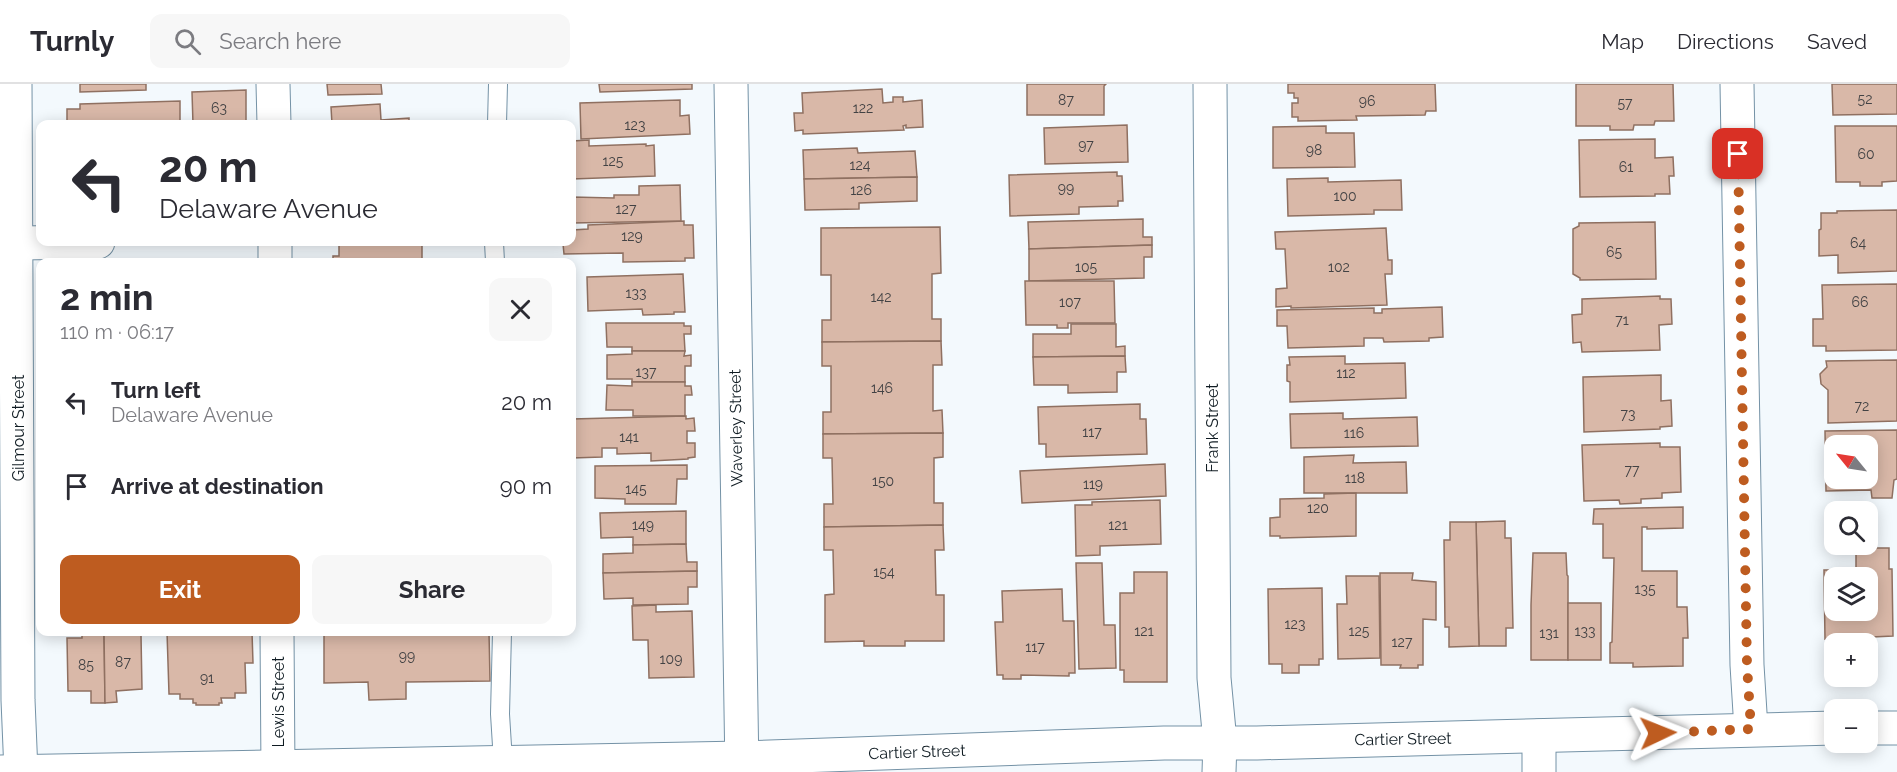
<!DOCTYPE html>
<meta charset="utf-8">
<style>
:root{--surface:#fff;--page:#f7f7f7;--text:#2b2b33;--muted:#7c7c81;--line:#e1e1e2;--accent:#be5c20}
body{margin:0;font-family:Raleway,sans-serif;background:var(--page);color:var(--text);height:100vh;display:flex;flex-direction:column;font-size:22px;white-space:nowrap}
*{box-sizing:border-box;margin:0}
p{font-size:20px;color:var(--muted)}
.icon{flex:none;width:33px;height:33px;fill:none;stroke:currentColor;stroke-width:2;stroke-linecap:round;stroke-linejoin:round}
.map{position:relative;flex:1;overflow:hidden}
.drawer{position:absolute;left:36px;top:174px;width:540px;height:378px;display:flex;flex-direction:column;background:var(--surface);border-radius:12px;box-shadow:0 3px 15px #0003}
.drawer>*{flex:none}
.guide{position:absolute;left:36px;top:36px;width:540px;height:126px;border-radius:12px;box-shadow:0 3px 15px #0003;background:#fff;color:var(--text);overflow:hidden}
.needle{width:39px;rotate:300deg}
.tools{position:absolute;left:1824px;top:351px;display:grid;gap:12px}
.tools a{display:grid;place-items:center;width:54px;height:54px;border-radius:12px;background:var(--surface);box-shadow:0 3px 15px #0003;font-size:30px}
.pin{position:absolute;display:grid;place-items:center;width:51px;height:51px;color:#fff;margin:-26px;border-radius:12px;box-shadow:0 3px 9px #0006}
.me{position:absolute;width:66px;margin:-33px;rotate:88deg;stroke-linejoin:round;filter:drop-shadow(0 0 4px #0008)}
.turn{display:flex;align-items:center;gap:21px;height:126px;padding:0 24px;font-size:27px}
.turn .icon{width:78px;height:78px;stroke-width:2.5}
.turn b{display:block;font-size:42px;line-height:51px}
.round{display:grid;place-items:center;flex:none;width:63px;height:63px;border-radius:12px;background:var(--page)}
.headline{display:flex;align-items:center;justify-content:space-between;height:102px;padding:0 24px}
h1{font-size:36px;font-weight:700;line-height:45px}
.action{display:flex;gap:12px;margin-top:auto;padding:12px 24px}
.action a{flex:1;height:69px;border-radius:12px;background:var(--accent);color:#fff;font-size:24px;font-weight:700;line-height:69px;text-align:center}
.action a+a{background:var(--page);color:var(--text)}
ul{padding:0;list-style:none}
li{display:flex;align-items:center;gap:18px;height:84px;padding:0 24px}
li div{flex:1}
li b{display:block;font-size:22px}
li em{font-style:normal}
header{display:flex;align-items:center;gap:36px;box-sizing:border-box;height:84px;padding:0 30px;background:var(--surface);border-bottom:2px solid var(--line)}
header strong{font-size:28px}
nav{display:flex;gap:33px;margin-inline-start:auto;font-size:21px}
.search{width:420px;height:54px;background:var(--page);display:flex;align-items:center;gap:15px;box-sizing:border-box;padding:0 21px;border-radius:12px;color:var(--muted);font-size:22px}
.map>svg:first-child{display:block}
.building{fill:#d9b8a8;stroke:#8f7061;stroke-width:1.5;fill-rule:evenodd}
.lines{fill:none;stroke-linecap:round;stroke-linejoin:round}
.lane-casing{stroke:#7492a6;stroke-width:20}
.street-casing{stroke:#7492a6;stroke-width:35}
.lane{stroke:#fff;stroke-width:18}
.street{stroke:#fff;stroke-width:33}
.route{stroke:#be5c20;stroke-width:10;stroke-dasharray:0 18}
.labels{text-anchor:middle;dominant-baseline:central;stroke-width:4.5;stroke-linejoin:round;paint-order:stroke}
.number-label{font-size:14px;fill:#424244}
.street-label{font-size:16px;fill:#0f1b22;stroke:#fff}
</style>
<header>
<strong>Turnly</strong>
<div class="search"><svg class="icon" aria-label="search" viewBox="0 0 24 24"><circle cx="10" cy="10" r="6"/><path d="M15 15l6 6"/></svg>Search here</div>
<nav><a>Map</a><a>Directions</a><a>Saved</a></nav>
</header>
<div class="map">
<svg width="1897" height="688" viewBox="0 0 1897 688">
<rect width="100%" height="100%" fill="#f3f9fd"/>
<g class="building">
<polygon points="80,0 146,0 146,6 80,8"/>
<polygon points="327,0 381,0 382,10 328,11"/>
<polygon points="599,0 692,0 692,5 600,8"/>
<polygon points="1027,0 1106,0 1104,2 1104,31 1027,31"/>
<polygon points="1288,0 1435,0 1436,27 1426,27 1425,31 1356,32 1357,36 1298,37 1298,33 1292,33 1292,19 1298,19 1298,14 1294,14 1294,9 1288,9"/>
<polygon points="1576,0 1673,0 1674,37 1655,37 1654,41 1634,41 1633,46 1610,46 1610,42 1576,42"/>
<polygon points="1832,0 1897,0 1897,30 1833,31"/>
<polygon points="882,5 883,19 893,18 893,13 903,13 903,18 922,16 923,43 906,44 906,41 903,42 904,46 803,50 803,46 795,47 794,29 803,29 802,9"/>
<polygon points="246,6 246,40 193,40 192,8"/>
<polygon points="680,16 680,32 689,31 690,50 581,55 580,19"/>
<polygon points="180,17 180,40 67,40 67,25 80,25 80,20"/>
<polygon points="380,20 381,36 409,34 409,40 332,40 331,23"/>
<polygon points="1127,41 1128,78 1045,80 1044,44"/>
<polygon points="1326,42 1326,49 1354,49 1355,83 1273,84 1273,43"/>
<polygon points="1835,42 1897,42 1897,97 1882,98 1882,102 1860,102 1860,98 1836,98"/>
<polygon points="1655,55 1655,74 1673,73 1674,92 1669,92 1670,110 1655,110 1655,112 1580,113 1579,56"/>
<polygon points="589,56 589,62 646,60 646,62 654,61 655,92 572,95 572,57"/>
<polygon points="857,64 858,69 915,67 917,93 804,95 803,66"/>
<polygon points="1117,88 1117,92 1122,92 1123,117 1118,117 1118,122 1079,123 1079,130 1010,132 1009,91"/>
<polygon points="917,93 917,117 859,119 859,125 805,126 804,95"/>
<polygon points="1328,94 1328,98 1401,96 1402,126 1374,126 1374,130 1288,132 1287,95"/>
<polygon points="680,101 681,137 572,139 572,113 614,114 614,111 639,111 639,102"/>
<polygon points="1897,126 1897,187 1838,189 1838,171 1819,172 1819,146 1821,145 1821,129 1837,129 1837,127"/>
<polygon points="1143,135 1143,153 1152,153 1152,161 1029,165 1028,138"/>
<polygon points="684,137 684,141 693,141 694,174 685,174 685,177 623,178 623,169 564,170 563,160 545,160 545,158 572,158 572,146 588,145 588,141"/>
<polygon points="1655,138 1656,195 1580,196 1580,194 1573,190 1573,145 1579,142 1579,139"/>
<polygon points="940,143 941,189 932,190 932,235 941,235 941,257 822,258 822,236 831,236 831,191 821,191 821,144"/>
<polygon points="1386,144 1388,176 1392,176 1392,190 1385,190 1387,221 1291,224 1291,222 1276,223 1276,205 1287,204 1285,165 1276,165 1275,148"/>
<polygon points="339,158 422,158 422,178 333,178 333,172 339,172"/>
<polygon points="1152,161 1152,173 1144,173 1144,194 1029,197 1029,165"/>
<polygon points="683,190 685,228 674,228 674,230 643,231 642,225 588,227 587,193"/>
<polygon points="1025,197 1114,197 1115,239 1068,239 1068,244 1057,244 1057,241 1026,241"/>
<polygon points="1897,200 1897,266 1826,267 1826,262 1813,262 1813,235 1823,235 1822,201"/>
<polygon points="1660,212 1660,215 1671,215 1672,240 1659,241 1660,266 1582,268 1581,258 1573,259 1572,231 1582,230 1582,215"/>
<polygon points="1442,223 1443,253 1429,254 1429,257 1384,258 1383,254 1364,254 1364,262 1288,264 1287,242 1277,242 1277,226 1374,224 1374,229 1382,229 1382,225"/>
<polygon points="606,239 684,239 684,242 691,242 691,250 684,250 685,267 632,267 632,263 607,263"/>
<polygon points="1071,240 1116,240 1116,263 1125,262 1125,272 1033,273 1033,250 1071,250"/>
<polygon points="941,257 942,281 933,281 933,327 942,326 943,349 823,350 823,328 831,328 831,282 822,282 822,258"/>
<polygon points="632,267 685,267 684,272 691,271 691,282 685,282 685,298 632,298 632,295 607,295 607,271 632,270"/>
<polygon points="1125,272 1126,288 1117,288 1117,308 1068,309 1068,301 1034,301 1033,273"/>
<polygon points="1345,272 1345,280 1405,279 1406,314 1290,318 1290,298 1287,297 1287,281 1290,281 1289,273"/>
<polygon points="1897,276 1897,337 1828,339 1828,306 1821,300 1820,290 1827,283 1826,277"/>
<polygon points="1661,291 1661,317 1671,316 1672,342 1660,343 1660,345 1584,348 1583,293"/>
<polygon points="632,298 685,298 685,302 691,302 692,311 685,311 685,332 633,332 633,326 606,326 607,301 632,302"/>
<polygon points="1140,320 1140,335 1146,335 1147,370 1046,373 1046,360 1039,360 1038,323"/>
<polygon points="1343,329 1343,335 1417,333 1418,362 1291,364 1290,330"/>
<polygon points="686,332 686,335 694,334 695,347 687,347 687,359 695,359 695,373 688,374 688,375 651,377 651,369 617,370 617,364 602,364 602,373 572,374 572,335"/>
<path d="M1897,346V395L1894,396L1892,414H1872L1871,406L1826,407L1825,347ZM1834,362H1868V394H1834Z"/>
<polygon points="943,349 943,373 934,374 934,419 943,419 943,441 824,443 824,420 833,420 832,374 823,374 823,350"/>
<polygon points="1660,359 1660,363 1680,363 1681,408 1662,409 1662,414 1641,415 1641,419 1620,420 1619,416 1584,417 1582,361"/>
<polygon points="1354,371 1353,379 1406,378 1407,409 1304,409 1304,373"/>
<polygon points="1165,380 1166,412 1022,419 1020,387"/>
<polygon points="687,381 687,395 677,395 676,420 625,420 625,415 595,414 595,382"/>
<polygon points="1356,409 1356,452 1280,454 1280,452 1270,452 1270,434 1280,433 1280,415 1324,414 1324,410"/>
<polygon points="1160,416 1161,460 1100,462 1100,471 1076,472 1075,421 1092,421 1092,418"/>
<polygon points="1683,423 1683,444 1647,445 1647,443 1642,443 1642,487 1677,487 1677,523 1687,523 1688,554 1683,554 1683,582 1633,583 1633,579 1610,579 1610,559 1612,558 1614,474 1603,474 1603,440 1593,440 1594,425"/>
<polygon points="686,427 686,460 633,461 633,453 601,454 600,429"/>
<polygon points="1505,437 1505,454 1511,454 1513,544 1506,544 1506,562 1479,562 1476,438"/>
<polygon points="1450,438 1476,438 1479,562 1449,563 1449,543 1445,543 1444,456 1450,456"/>
<polygon points="943,441 944,466 935,466 936,511 944,511 944,557 905,557 905,562 864,562 864,557 825,558 825,511 834,510 833,466 824,466 824,443"/>
<polygon points="686,460 687,478 697,478 697,487 603,489 603,470 633,469 633,461"/>
<path d="M1856,464H1889V485H1892L1893,552L1872,553L1873,566H1868V560H1850V557H1829V554L1825,555L1824,486H1856ZM1834,494H1868V526H1834Z"/>
<polygon points="1533,469 1566,469 1567,491 1568,492 1568,576 1531,576 1531,521"/>
<polygon points="1076,479 1102,479 1104,541 1115,541 1116,584 1079,585"/>
<polygon points="697,487 697,503 688,503 688,520 633,521 633,514 604,515 603,489"/>
<polygon points="1134,488 1167,488 1167,598 1124,598 1124,586 1120,586 1120,509 1134,509"/>
<polygon points="1380,489 1413,489 1412,496 1436,498 1436,536 1423,535 1423,581 1418,581 1418,584 1400,584 1401,581 1381,581"/>
<polygon points="1346,492 1379,492 1380,574 1338,575 1337,520 1347,520"/>
<polygon points="1322,504 1323,575 1319,575 1319,581 1299,581 1299,589 1282,589 1282,580 1269,580 1268,505"/>
<polygon points="1062,505 1063,537 1074,537 1075,589 1069,589 1069,592 1021,591 1021,595 1003,595 1003,591 997,591 995,538 1003,538 1002,507"/>
<rect x="1568" y="519" width="33" height="57"/>
<polygon points="656,521 656,528 692,527 694,593 649,594 648,556 633,556 632,522"/>
<polygon points="82,548 104,548 105,619 91,619 91,607 68,607 67,554 82,554"/>
<polygon points="104,548 128,548 128,551 141,551 142,605 116,607 117,618 105,619"/>
<polygon points="167,548 252,548 253,579 245,579 246,609 235,609 235,614 221,614 222,619 219,619 219,621 196,621 196,619 193,619 193,615 180,615 180,610 169,610"/>
<polygon points="324,548 489,548 490,597 406,598 406,615 369,616 368,598 324,599"/>
</g>
<g class="lines">
<g class="lane-casing">
<g id="lane">
<polyline points="497,40 498,0"/>
<polyline points="494,158 495,178"/>
<polyline points="502,548 500,630 503,678"/>
</g>
</g>
<g class="street-casing">
<g id="street">
<polyline points="15,0 18,616 21,688"/>
<polyline points="273,0 274,40"/>
<polyline points="731,0 742,688"/>
<polyline points="1210,0 1214,594 1220,658 1219,688"/>
<polyline points="1737,0 1747,581 1751,645"/>
<polyline points="275,158 275,178"/>
<polyline points="17,159 98,158"/>
<polyline points="277,548 278,688"/>
<polyline points="1868,644 1897,644"/>
<polyline points="0,688 742,674 1164,659 1257,659 1834,644"/>
<polyline points="1539,688 1539,652"/>
</g>
</g>
<use href="#lane" class="lane"/>
<use href="#street" class="street"/>
</g>
<g class="lines">
<polyline class="route" points="1658,649 1751,645 1747,581 1738,70"/>
</g>
<g class="labels">
<g class="number-label">
<text x="1865" y="15">52</text>
<text x="1066" y="16">87</text>
<text x="1367" y="17">96</text>
<text x="1625" y="19">57</text>
<text x="219" y="24">63</text>
<text x="863" y="24">122</text>
<text x="635" y="41">123</text>
<text x="1086" y="61">97</text>
<text x="1314" y="66">98</text>
<text x="1866" y="70">60</text>
<text x="613" y="77">125</text>
<text x="860" y="81">124</text>
<text x="1626" y="83">61</text>
<text x="1066" y="104">99</text>
<text x="861" y="106">126</text>
<text x="1345" y="112">100</text>
<text x="626" y="125">127</text>
<text x="632" y="152">129</text>
<text x="1858" y="159">64</text>
<text x="1614" y="168">65</text>
<text x="1086" y="183">105</text>
<text x="1339" y="183">102</text>
<text x="636" y="209">133</text>
<text x="881" y="213">142</text>
<text x="1070" y="218">107</text>
<text x="1860" y="218">66</text>
<text x="1622" y="236">71</text>
<text x="646" y="288">137</text>
<text x="1346" y="289">112</text>
<text x="882" y="304">146</text>
<text x="1862" y="322">72</text>
<text x="1628" y="330">73</text>
<text x="1092" y="348">117</text>
<text x="1354" y="349">116</text>
<text x="629" y="353">141</text>
<text x="1632" y="386">77</text>
<text x="1355" y="394">118</text>
<text x="883" y="397">150</text>
<text x="1093" y="400">119</text>
<text x="636" y="405">145</text>
<text x="1318" y="424">120</text>
<text x="643" y="441">149</text>
<text x="1118" y="441">121</text>
<text x="884" y="488">154</text>
<text x="1645" y="505">135</text>
<text x="1295" y="540">123</text>
<text x="1144" y="547">121</text>
<text x="1359" y="547">125</text>
<text x="1585" y="547">133</text>
<text x="1549" y="549">131</text>
<text x="1402" y="558">127</text>
<text x="1035" y="563">117</text>
<text x="407" y="572">99</text>
<text x="671" y="575">109</text>
<text x="123" y="578">87</text>
<text x="86" y="581">85</text>
<text x="207" y="594">91</text>
</g>
<g class="street-label">
<text transform="translate(18 344) rotate(-90)">Gilmour Street</text>
<text transform="translate(736 344) rotate(-91)">Waverley Street</text>
<text transform="translate(1212 344) rotate(-90)">Frank Street</text>
<text transform="translate(278 618) rotate(-90)">Lewis Street</text>
<text transform="translate(1403 655) rotate(-1)">Cartier Street</text>
<text transform="translate(917 668) rotate(-2)">Cartier Street</text>
</g>
</g>
</svg>
<div class="tools">
<a><svg class="needle" viewBox="-14 -14 28 28"><path d="M0-13l5 13h-10z" fill="#e53935"/><path d="M0 13l5-13h-10z" fill="#7c7c81"/></svg></a>
<a><svg class="icon" aria-label="search" viewBox="0 0 24 24"><circle cx="10" cy="10" r="6"/><path d="M15 15l6 6"/></svg></a>
<a><svg class="icon" aria-label="layers" viewBox="0 0 24 24"><path d="M12 4l9 5-9 5-9-5zM3 14l9 5 9-5"/></svg></a>
<a>+</a>
<a>−</a>
</div>
<div class="pin" style="left:1738px;top:70px;background:#d93025"><svg class="icon" aria-label="arrive" viewBox="0 0 24 24"><path d="M6 21V4h12l-3 4 3 4H6"/></svg></div>
<svg class="me" style="left:1658px;top:649px" viewBox="-20 -20 40 40"><path d="M0-17L14 15 0 8-14 15z" fill="#be5c20" stroke="#fff" stroke-width="4"/></svg>
<div class="guide">
<div class="turn"><svg class="icon" aria-label="left" viewBox="0 0 24 24"><path d="M17 20v-9H6M10 6l-5 5 5 5"/></svg><div><b>20 m</b>Delaware Avenue</div></div>
</div>
<section class="drawer">
<div class="headline"><div><h1>2 min</h1><p>110 m · 06:17</p></div><a class="round"><svg class="icon" aria-label="close" viewBox="0 0 24 24"><path d="M6 6l12 12M18 6L6 18"/></svg></a></div>
<ul>
<li><svg class="icon" aria-label="left" viewBox="0 0 24 24"><path d="M17 20v-9H6M10 6l-5 5 5 5"/></svg><div><b>Turn left</b><p>Delaware Avenue</p></div><em>20 m</em></li>
<li><svg class="icon" aria-label="arrive" viewBox="0 0 24 24"><path d="M6 21V4h12l-3 4 3 4H6"/></svg><div><b>Arrive at destination</b></div><em>90 m</em></li>
</ul>
<div class="action"><a>Exit</a><a>Share</a></div>
</section>
</div>
